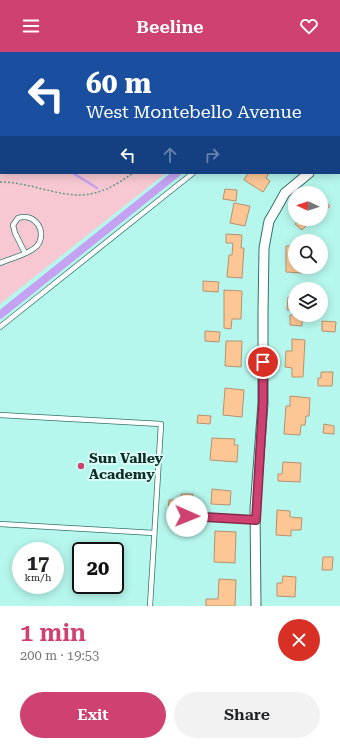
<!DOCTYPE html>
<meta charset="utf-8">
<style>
:root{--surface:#fff;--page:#f2f2f2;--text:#202124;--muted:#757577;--accent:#ce4170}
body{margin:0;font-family:"Roboto Serif",serif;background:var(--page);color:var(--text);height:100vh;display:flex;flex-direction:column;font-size:15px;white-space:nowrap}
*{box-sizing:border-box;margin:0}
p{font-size:13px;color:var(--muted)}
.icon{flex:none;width:22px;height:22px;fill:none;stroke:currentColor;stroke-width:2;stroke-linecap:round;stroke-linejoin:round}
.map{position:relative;height:554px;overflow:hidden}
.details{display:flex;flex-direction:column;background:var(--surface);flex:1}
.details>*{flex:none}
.top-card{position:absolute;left:0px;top:0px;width:340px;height:122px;box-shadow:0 2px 10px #0003;background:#1a4fa0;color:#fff;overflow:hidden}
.needle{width:26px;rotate:274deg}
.buttons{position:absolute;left:288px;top:134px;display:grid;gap:8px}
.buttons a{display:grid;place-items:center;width:40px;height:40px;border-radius:50%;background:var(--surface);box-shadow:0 2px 10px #0003;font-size:20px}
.speed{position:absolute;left:12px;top:490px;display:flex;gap:8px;font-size:20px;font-weight:700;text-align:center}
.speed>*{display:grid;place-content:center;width:52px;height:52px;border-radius:50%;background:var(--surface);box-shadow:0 2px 10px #0003;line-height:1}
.speed small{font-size:10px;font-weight:400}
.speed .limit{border:2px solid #111;border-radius:6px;background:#fff;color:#111}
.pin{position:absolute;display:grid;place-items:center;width:34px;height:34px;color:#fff;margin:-17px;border:2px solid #fff;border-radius:50%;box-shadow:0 1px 4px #0007}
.me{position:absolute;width:44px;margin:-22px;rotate:91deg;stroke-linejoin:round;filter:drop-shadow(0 0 3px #0008)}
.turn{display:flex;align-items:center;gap:14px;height:84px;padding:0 20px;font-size:18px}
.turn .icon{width:52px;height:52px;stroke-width:2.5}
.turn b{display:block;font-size:28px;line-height:34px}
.lanes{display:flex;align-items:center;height:38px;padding:0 20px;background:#0003;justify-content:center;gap:20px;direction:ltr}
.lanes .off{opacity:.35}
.round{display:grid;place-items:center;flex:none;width:42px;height:42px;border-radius:21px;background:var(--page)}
.summary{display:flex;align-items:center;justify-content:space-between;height:68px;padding:0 20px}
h1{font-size:24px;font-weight:600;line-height:30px;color:var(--accent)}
.button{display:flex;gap:8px;margin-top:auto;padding:8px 20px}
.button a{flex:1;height:46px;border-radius:24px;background:var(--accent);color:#fff;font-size:16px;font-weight:600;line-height:46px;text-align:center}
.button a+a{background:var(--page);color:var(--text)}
header{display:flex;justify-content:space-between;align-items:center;height:52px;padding:0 20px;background:var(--accent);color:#fff;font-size:18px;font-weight:600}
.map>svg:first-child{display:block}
.green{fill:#f7c8d2}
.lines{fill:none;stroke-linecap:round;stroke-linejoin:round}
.stream{stroke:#c4a1f1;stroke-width:2.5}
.canal{stroke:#c4a1f1;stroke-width:8}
.building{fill:#fcc795;stroke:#b7916e}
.lane-casing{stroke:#33736b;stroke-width:6}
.street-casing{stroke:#33736b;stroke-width:11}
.path{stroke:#67958e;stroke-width:1.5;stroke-dasharray:2 2;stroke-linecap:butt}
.lane{stroke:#fff;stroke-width:4.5}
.street{stroke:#fff;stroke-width:9}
.route-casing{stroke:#862a49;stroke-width:10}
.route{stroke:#ce4170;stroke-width:7}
.poi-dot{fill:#ce4170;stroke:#d8fff8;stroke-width:1.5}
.labels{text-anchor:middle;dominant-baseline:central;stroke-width:4;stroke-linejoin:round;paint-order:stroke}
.poi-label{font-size:14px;font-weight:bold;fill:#112c28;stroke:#d8fff8;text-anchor:start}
</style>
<header><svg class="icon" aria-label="menu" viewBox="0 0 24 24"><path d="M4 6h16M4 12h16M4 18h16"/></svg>Beeline<svg class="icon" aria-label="heart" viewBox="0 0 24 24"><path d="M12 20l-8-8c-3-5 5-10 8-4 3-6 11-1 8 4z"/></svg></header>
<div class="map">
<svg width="340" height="554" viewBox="0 0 340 554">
<rect width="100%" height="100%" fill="#b6f7ed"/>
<polygon class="green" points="10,121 166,121 0,252 0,122"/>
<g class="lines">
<polyline class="stream" points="73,121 97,136"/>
<g class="canal">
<polyline points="327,1 328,0"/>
<polyline points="0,263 177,121"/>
</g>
</g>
<g class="building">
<polygon points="248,121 269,121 266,126 270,129 263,140 244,128"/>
<polygon points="225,137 237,138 236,149 223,147"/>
<polygon points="321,145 330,154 321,163"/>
<polygon points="234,151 250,154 245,174 230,171"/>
<polygon points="300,167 313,167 302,178 295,172"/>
<polygon points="226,182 242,183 241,196 244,196 242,226 227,225 229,203 232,203 233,191 226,191"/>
<polygon points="286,194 295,194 295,215 304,215 303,221 286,220"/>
<polygon points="203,229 219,230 218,240 203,239"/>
<polygon points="224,238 242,239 241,267 232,267 231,277 224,276"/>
<polygon points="288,245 295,245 295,258 287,258"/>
<polygon points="290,263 308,263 307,269 302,269 302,274 290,273"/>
<polygon points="322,269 336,270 335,280 322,279"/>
<polygon points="205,279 220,280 219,290 205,289"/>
<polygon points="292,287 305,288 303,325 292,325 292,316 285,315 286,299 292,299"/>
<polygon points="226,289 242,289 241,315 225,314"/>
<polygon points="321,320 333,320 332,334 318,334 318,326 321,326"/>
<polygon points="225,336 244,338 242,365 223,363"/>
<polygon points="290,344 310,346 309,364 306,364 305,373 301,373 300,383 284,382 286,354 290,354"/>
<polygon points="198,363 211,364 210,372 197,371"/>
<polygon points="324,372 334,374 334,382 323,381"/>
<polygon points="212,386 235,387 234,393 238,393 237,410 210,408"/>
<polygon points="283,410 301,411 300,430 278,429 278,422 282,422"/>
<polygon points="212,437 231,439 230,453 211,452"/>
<polygon points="181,442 193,442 192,449 181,448 180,467 168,466 169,448 181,448"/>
<polygon points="277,458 290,459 290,465 302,466 301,478 291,478 291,484 276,483"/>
<polygon points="215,479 236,480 235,511 214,510"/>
<polygon points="323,505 333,505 332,518 322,518"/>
<polygon points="283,524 296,525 295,545 277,544 277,531 282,531"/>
<polygon points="219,527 236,528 235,554 206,554 206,547 218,547"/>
</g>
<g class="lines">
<g class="lane-casing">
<g id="lane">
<polyline points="339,4 340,3"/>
<path d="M0,211C11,206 28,203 37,194C48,180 35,160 18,166L13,173L15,181L25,201"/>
<polyline points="0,275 193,121"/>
<polyline points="0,363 161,372 150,554"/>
<polyline points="187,464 256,468"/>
<polyline points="0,472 154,481"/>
</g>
</g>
<g class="street-casing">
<g id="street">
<polyline points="25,0 25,1"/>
<polyline points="117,0 117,1"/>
<polyline points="223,1 224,0"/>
<polyline points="0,21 1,21"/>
<polyline points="339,100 340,99"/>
<polyline points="0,116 1,116"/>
<polyline points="256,554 255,457 263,351 263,260 264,196 269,169 275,159 285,141 309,121"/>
</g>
</g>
<g class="path">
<polyline points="244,1 245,0"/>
<path d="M0,130C29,130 56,144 82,143C101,142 118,132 133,121"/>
</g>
<use href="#lane" class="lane"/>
<use href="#street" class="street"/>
</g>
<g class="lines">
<g class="route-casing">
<polyline id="route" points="187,464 256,468 263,351 263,310"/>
</g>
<use href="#route" class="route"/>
</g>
<circle class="poi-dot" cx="81" cy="414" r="4"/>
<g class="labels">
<g class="poi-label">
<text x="89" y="406">Sun Valley<tspan x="89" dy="16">Academy</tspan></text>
</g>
</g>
</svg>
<div class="buttons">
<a><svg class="needle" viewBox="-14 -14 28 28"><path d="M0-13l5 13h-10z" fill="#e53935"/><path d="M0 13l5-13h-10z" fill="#757577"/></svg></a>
<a><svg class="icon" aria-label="search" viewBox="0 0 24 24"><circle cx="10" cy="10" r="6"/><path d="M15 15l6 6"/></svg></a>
<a><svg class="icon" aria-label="layers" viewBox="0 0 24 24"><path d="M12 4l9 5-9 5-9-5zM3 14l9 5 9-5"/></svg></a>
</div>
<div class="speed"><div>17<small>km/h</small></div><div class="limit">20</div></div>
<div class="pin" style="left:263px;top:310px;background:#d93025"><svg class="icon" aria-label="arrive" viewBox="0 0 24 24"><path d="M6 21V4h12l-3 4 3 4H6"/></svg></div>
<svg class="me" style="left:187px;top:464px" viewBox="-20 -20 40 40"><circle r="19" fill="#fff"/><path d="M0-13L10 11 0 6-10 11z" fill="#ce4170"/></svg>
<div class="top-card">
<div class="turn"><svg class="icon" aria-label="left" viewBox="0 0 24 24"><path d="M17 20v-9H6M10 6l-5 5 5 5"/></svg><div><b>60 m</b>West Montebello Avenue</div></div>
<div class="lanes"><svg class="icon" aria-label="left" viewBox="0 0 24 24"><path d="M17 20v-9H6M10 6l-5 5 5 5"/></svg><svg class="icon off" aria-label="ahead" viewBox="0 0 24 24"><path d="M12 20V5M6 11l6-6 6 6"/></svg><svg class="icon off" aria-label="right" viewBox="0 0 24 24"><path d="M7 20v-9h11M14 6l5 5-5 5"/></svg></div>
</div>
</div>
<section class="details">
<div class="summary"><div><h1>1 min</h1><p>200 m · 19:53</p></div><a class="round" style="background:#d93025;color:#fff"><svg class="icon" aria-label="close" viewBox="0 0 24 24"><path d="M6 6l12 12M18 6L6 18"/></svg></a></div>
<div class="button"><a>Exit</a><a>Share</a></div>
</section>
